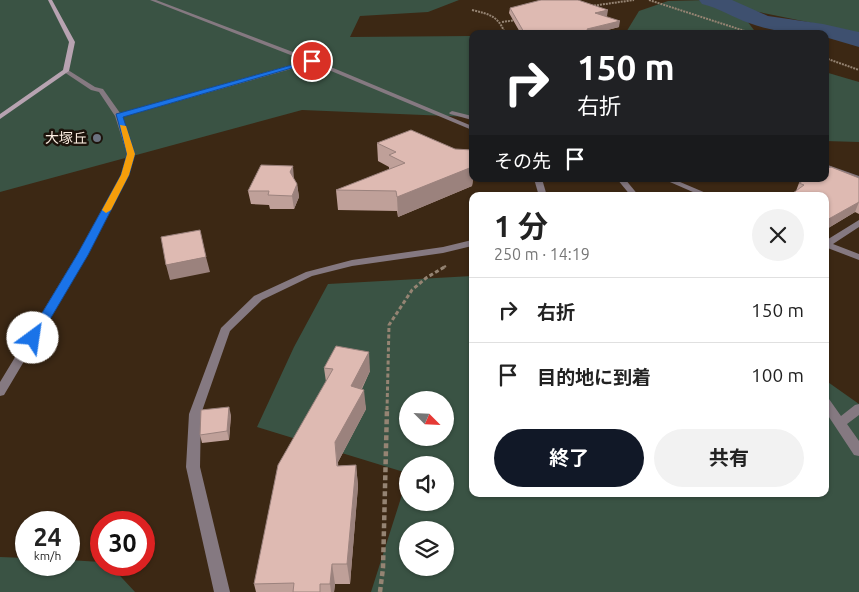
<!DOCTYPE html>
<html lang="ja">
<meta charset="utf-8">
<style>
:root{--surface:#fff;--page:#f2f2f2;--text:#222;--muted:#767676;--line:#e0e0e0;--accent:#111827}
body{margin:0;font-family:Ubuntu,"Noto Sans JP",sans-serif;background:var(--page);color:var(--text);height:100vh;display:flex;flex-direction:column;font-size:19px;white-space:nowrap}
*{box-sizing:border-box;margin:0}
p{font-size:16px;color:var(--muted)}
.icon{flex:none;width:28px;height:28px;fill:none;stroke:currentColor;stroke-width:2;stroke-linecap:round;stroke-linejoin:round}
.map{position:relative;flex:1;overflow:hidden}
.side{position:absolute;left:469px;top:192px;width:360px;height:305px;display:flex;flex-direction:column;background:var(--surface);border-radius:10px;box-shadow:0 1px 4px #0004}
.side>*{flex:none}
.hud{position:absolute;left:469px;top:30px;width:360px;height:152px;border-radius:10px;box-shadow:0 1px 4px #0004;background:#202124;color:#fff;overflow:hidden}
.needle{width:32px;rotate:114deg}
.tools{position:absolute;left:399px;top:391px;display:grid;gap:10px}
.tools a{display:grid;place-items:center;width:55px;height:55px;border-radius:50%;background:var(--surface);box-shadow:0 1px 4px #0004;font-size:25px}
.speed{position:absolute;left:15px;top:511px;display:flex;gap:10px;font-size:25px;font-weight:700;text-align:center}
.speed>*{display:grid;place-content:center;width:65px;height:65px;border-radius:50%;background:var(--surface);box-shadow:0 1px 4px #0004;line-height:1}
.speed small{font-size:12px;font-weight:400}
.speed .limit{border:8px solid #d22;background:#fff;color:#111}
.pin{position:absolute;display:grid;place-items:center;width:42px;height:42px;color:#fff;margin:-21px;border:2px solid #fff;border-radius:50%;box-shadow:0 1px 5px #0007}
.me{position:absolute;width:55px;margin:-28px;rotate:31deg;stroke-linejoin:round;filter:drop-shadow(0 0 4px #0008)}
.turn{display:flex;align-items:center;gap:18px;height:105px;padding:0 25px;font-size:22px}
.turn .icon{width:65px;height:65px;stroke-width:2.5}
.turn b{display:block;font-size:35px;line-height:42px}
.then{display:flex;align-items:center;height:48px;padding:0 25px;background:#0003;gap:10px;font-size:19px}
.round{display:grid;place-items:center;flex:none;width:52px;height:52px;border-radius:26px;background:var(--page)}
.overview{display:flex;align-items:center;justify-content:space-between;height:85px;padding:0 25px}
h1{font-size:30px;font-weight:700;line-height:38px}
.button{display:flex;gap:10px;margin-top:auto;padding:10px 25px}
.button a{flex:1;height:58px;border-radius:30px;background:var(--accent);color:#fff;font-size:20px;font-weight:700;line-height:58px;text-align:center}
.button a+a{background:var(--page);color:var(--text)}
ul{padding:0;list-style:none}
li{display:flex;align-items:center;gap:15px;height:65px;padding:0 25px;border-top:1px solid var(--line)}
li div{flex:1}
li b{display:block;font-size:19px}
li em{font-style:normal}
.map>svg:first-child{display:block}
.green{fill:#3a5344;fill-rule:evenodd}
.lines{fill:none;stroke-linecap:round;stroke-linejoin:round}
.river{fill:#3e506f;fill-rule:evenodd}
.path-far3{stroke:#958473;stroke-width:2;stroke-dasharray:2 1;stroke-linecap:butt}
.path-far2{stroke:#958473;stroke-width:2.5;stroke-dasharray:3 2;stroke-linecap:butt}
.path-far1{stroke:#958473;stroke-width:3;stroke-dasharray:4 2.5;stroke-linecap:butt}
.path{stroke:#958473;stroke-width:4.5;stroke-dasharray:5 3;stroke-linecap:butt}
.minor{fill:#857981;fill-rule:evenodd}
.secondary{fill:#b7a3b1;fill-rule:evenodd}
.wall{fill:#bfa099}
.shaded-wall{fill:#9b827d}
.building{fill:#debab2;stroke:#9b827d}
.route{fill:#1a73e8;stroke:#114b97}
.slow{fill:#f59e0b}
.worship-dot{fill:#6b7280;stroke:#1c130b;stroke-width:2}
.labels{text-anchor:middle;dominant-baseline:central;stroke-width:5;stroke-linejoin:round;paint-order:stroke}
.far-poi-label{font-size:14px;fill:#fdefe3;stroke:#1c130b;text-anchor:end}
</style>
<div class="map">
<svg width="859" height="592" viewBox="0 0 859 592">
<rect width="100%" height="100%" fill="#3c2814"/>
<g class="green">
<polygon points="0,0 459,0 428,12 360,16 350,37 472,36 472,117 302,110 0,192"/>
<polygon points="708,0 744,17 757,34 625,34 639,11 668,1"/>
<polygon points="725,0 859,0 859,35 847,30 754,11"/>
<polygon points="825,72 859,82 859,142 825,141"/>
<path d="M472,276V494H825V380L859,404V592H371L407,479L408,502H445V465H408L407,473L257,427L294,347L328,284ZM408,400H445V438H408ZM408,530H445V568H408Z"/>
<polygon points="0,557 26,558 26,565 69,565 69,560 101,562 101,565 110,565 135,592 0,592"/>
</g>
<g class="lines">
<path class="river" d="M699,0H732L768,16L823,24L854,31L859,32V47L825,37V34C799,34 773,32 749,23C732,17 719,8 702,4Z"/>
<g class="path-far3">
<polyline points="649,0 754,34"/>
<polyline points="591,6 634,0"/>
<path d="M472,10C489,14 499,16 505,34"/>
<polyline points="502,22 516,20"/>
<polyline points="825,58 859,70"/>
</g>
<polyline class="path-far2" points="444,267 446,266"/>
<polyline class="path-far1" points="387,410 389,325 412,290 426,278 446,266"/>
<polyline class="path" points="380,592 383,568 387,408"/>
<g class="minor">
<polygon points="150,0 156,0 314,60 472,126 472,130 312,63 122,117 135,154 129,175 87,255 4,395 0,396 0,382 77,255 121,175 127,154 115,116 99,92 91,90 64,72 64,70 68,70 95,87 103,89 120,113 306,61"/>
<polygon points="452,111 472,116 472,120 450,114 449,113"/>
<polygon points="825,164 859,176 859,181 825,168"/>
<polygon points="534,179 542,179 547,196 539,196"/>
<polygon points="617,179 625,179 639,196 631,196"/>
<polygon points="663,179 673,179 713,196 702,196"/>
<polygon points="859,220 859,227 833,244 859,254 859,260 825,247 825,241"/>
<polygon points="472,240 472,246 443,253 352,266 312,276 262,300 230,331 201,414 200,467 230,592 214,592 186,467 189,414 221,328 254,296 306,272 352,260 443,247"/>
<polygon points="825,398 829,399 841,416 855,405 859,404 859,415 847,424 859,441 859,456 854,455 825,411"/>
</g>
<polygon class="secondary" points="48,0 52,0 75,42 69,71 0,119 0,114 63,70 69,42"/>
</g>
<g class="wall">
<polygon points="510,8 607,16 605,16 619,27 592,34 521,34 509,13"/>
<polygon points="377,143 473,179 472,186 398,217 397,211 338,210 336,190 389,170 389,167 378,161"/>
<polygon points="859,178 859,214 855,212 825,230 825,196 796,191 799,183"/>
<polygon points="294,179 297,184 299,197 294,209 270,209 269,205 251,204 248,191"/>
<polygon points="324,368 370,371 362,389 366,409 338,462 338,466 356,465 358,486 350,584 335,584 334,592 256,592 254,584 326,382"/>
<polygon points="231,415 229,440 202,443 200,435"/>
</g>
<g class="shaded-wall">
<polygon points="608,10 607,16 594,19 595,13"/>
<polygon points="620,21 619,27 592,34 586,34 587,29"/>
<polygon points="293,166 294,179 292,185 290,172"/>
<polygon points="472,166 473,179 472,186 398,217 397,197"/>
<polygon points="297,184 299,197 294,209 292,196"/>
<polygon points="859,202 855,212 825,230 825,221"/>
<polygon points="206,257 210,272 170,280 166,265"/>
<polygon points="369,352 370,371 353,406 351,386"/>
<polygon points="364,390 366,409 338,462 340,486 335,442"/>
<polygon points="229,407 231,415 229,440 227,431"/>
<polygon points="356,465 358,486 350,584 347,564"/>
<polygon points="332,564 335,584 334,592 331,592 330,584"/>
</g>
<g class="building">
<polygon points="541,0 578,0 608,10 595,13 620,21 587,29 589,34 525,34 510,8"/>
<polygon points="411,130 455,149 472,150 472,167 397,197 396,191 336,190 405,163 389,155 396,152 377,143"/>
<polygon points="261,165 293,166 290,172 297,184 292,196 268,195 269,191 248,191"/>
<polygon points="831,167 859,178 859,202 825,221 825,196 789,196 804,185 799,183 807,179 825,179 825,169"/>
<polygon points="200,230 206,257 166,265 161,237"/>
<polygon points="336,346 369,352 351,386 364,390 335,442 337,466 356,465 347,564 332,564 330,584 320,584 320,592 293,592 294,583 254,584 278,465 333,369 324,368"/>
<polygon points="229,407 227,431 200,435 201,410"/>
</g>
<polygon class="route" points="310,60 316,61 123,117 135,154 129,175 88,255 39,338 37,341 29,341 27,338 77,255 121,175 127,154 116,114"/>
<polygon class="slow" points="120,125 126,126 135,154 129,175 111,210 106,213 102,210 121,175 127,154"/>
<circle class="worship-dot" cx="97" cy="138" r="5"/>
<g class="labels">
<g class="far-poi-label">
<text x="87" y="138">大塚丘</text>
</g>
</g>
</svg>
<div class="tools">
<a><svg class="needle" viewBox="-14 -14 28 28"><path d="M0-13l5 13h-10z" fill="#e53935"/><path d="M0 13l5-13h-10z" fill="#767676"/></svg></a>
<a><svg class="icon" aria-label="sound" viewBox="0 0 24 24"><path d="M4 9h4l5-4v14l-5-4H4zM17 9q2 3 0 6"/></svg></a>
<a><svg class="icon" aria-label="layers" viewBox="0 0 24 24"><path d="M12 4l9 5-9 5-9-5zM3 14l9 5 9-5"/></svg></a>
</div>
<div class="speed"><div>24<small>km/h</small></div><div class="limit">30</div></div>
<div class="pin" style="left:312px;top:61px;background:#d93025"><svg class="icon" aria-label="arrive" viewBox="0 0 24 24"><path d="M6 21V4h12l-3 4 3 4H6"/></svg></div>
<svg class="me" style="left:33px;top:338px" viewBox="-20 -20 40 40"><circle r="19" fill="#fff"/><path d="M0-13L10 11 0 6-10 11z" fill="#1a73e8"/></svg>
<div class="hud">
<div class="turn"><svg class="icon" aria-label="right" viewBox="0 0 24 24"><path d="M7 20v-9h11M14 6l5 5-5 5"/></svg><div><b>150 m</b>右折</div></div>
<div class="then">その先<svg class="icon" aria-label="arrive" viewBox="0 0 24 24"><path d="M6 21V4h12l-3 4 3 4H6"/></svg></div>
</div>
<section class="side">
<div class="overview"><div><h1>1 分</h1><p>250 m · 14:19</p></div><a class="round"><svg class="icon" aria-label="close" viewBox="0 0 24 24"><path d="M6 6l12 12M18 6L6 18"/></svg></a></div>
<ul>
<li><svg class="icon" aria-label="right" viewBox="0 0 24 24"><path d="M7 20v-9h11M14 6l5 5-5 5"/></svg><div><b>右折</b></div><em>150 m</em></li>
<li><svg class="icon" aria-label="arrive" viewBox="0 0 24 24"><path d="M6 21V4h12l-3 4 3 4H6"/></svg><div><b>目的地に到着</b></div><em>100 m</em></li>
</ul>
<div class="button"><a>終了</a><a>共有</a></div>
</section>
</div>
